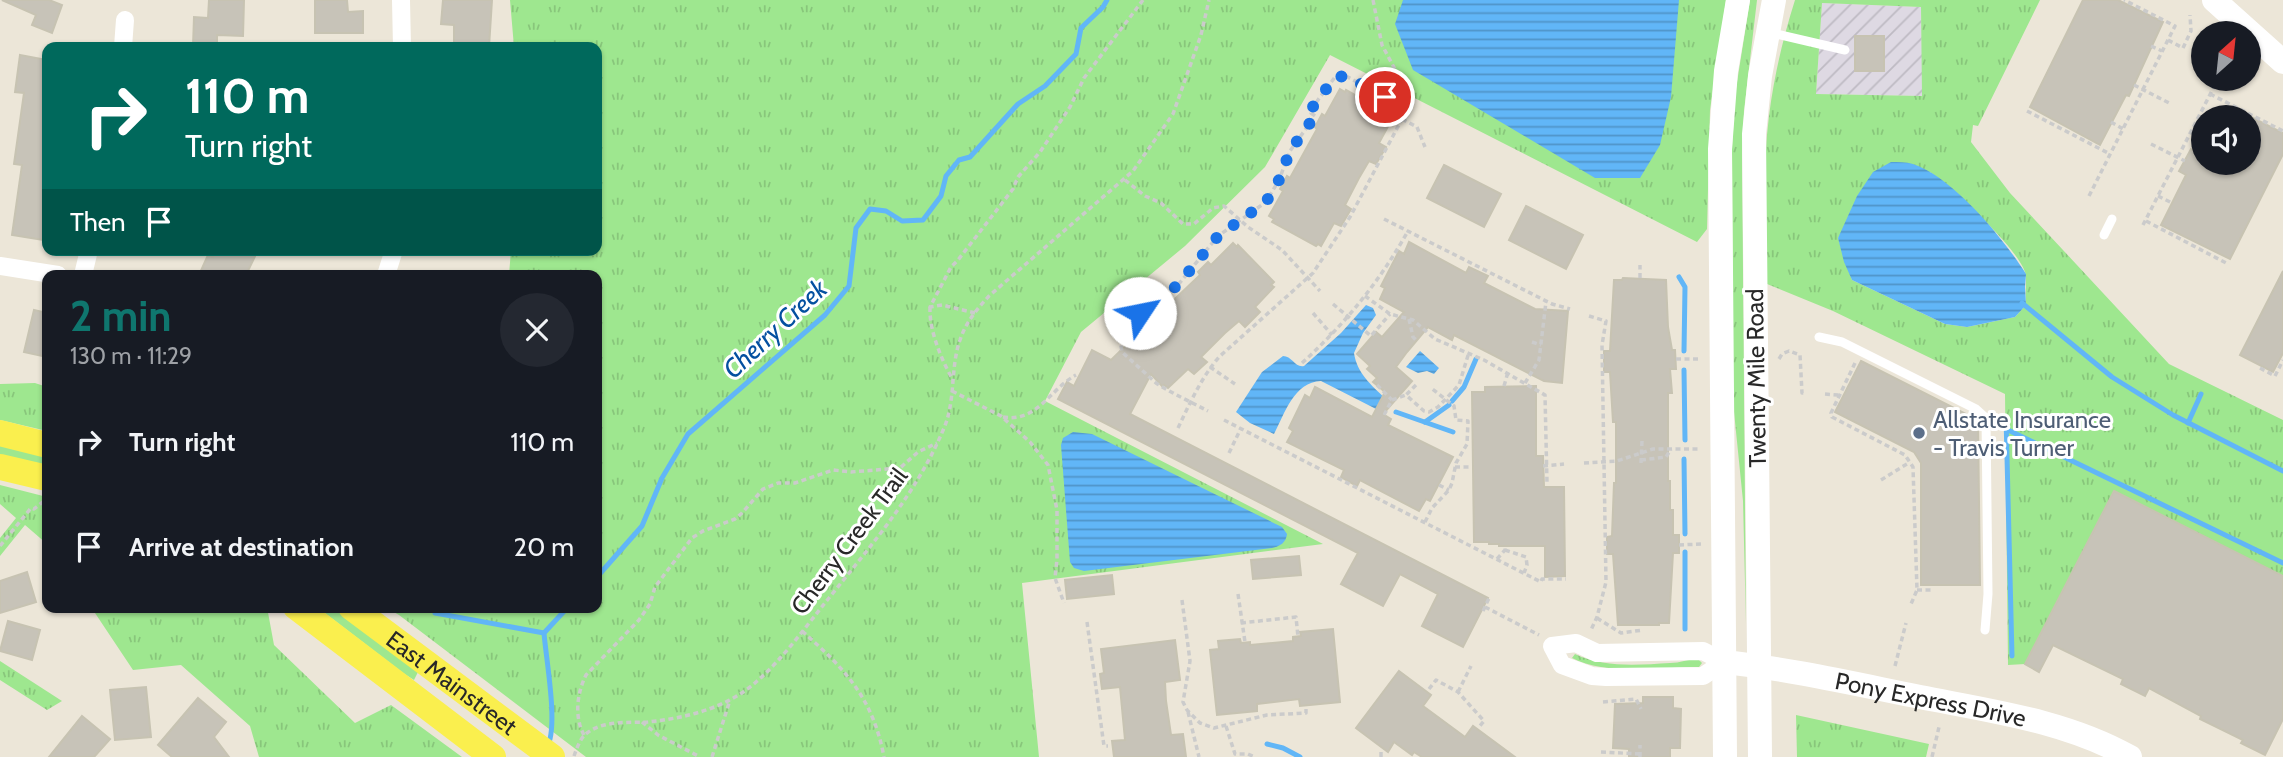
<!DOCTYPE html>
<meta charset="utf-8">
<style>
:root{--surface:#171b24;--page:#242831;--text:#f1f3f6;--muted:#9ea1a6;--accent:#0f766e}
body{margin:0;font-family:Cabin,sans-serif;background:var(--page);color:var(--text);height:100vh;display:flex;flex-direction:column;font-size:26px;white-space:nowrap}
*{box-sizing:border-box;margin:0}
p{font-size:23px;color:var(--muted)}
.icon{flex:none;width:38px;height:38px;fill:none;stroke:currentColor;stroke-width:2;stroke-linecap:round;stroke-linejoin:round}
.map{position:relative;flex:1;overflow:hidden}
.sheet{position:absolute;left:42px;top:270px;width:560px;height:343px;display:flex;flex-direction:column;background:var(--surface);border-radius:14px;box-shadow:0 2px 5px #0004}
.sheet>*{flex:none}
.hud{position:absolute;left:42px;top:42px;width:560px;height:214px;border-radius:14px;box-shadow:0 2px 5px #0004;background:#00695c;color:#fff;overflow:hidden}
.needle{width:46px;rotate:27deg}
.controls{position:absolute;left:2191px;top:21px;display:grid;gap:14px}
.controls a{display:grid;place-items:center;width:70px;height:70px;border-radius:50%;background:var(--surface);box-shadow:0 2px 5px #0004;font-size:35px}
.pin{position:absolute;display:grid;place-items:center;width:60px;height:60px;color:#fff;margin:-30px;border:4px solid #fff;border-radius:50%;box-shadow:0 2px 7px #0007}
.me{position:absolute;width:77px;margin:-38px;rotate:56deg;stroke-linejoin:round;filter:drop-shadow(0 0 5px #0008)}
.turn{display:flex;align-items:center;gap:24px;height:147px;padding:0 28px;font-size:32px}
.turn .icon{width:91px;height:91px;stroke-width:2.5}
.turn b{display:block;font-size:49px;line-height:60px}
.then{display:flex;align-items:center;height:66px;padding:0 28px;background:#0003;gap:14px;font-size:26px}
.round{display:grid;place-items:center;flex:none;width:74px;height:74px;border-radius:37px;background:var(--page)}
.overview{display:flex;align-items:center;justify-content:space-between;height:119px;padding:0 28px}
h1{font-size:42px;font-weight:700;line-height:52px;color:var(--accent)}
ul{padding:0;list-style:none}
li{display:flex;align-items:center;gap:21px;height:105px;padding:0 28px}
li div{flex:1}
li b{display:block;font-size:26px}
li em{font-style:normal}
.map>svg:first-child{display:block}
.industrial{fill:url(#industrial-furrows)}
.grass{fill:url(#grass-tufts);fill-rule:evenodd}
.water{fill:url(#water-rules)}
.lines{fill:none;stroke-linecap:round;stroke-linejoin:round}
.stream{stroke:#61b6f7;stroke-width:5}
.building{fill:#c7c3b8;stroke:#c7c3b2;stroke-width:2}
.path{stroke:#cbcbcb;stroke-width:3.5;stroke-dasharray:5 3.5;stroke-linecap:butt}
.lane{stroke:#fff;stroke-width:9}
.street{stroke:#fff;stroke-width:18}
.secondary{stroke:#fff;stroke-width:24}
.primary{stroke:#faef4e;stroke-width:26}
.route{stroke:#1a73e8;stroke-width:12;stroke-dasharray:0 21.6}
.service-dot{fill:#5c6f8a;stroke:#fff;stroke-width:2.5}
.labels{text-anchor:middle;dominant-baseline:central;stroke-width:6;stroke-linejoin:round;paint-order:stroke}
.street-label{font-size:24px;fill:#282828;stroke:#fff}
.service-label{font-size:24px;fill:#4e5e75;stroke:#fff;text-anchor:start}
.water-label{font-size:26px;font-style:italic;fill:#0450a0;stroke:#fff}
</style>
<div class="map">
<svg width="2283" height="757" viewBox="0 0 2283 757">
<defs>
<pattern id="industrial-furrows" width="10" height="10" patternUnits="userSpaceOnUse" patternTransform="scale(1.75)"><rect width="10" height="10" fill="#ded9e3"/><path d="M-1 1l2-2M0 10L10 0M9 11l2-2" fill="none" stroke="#bebac3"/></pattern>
<pattern id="grass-tufts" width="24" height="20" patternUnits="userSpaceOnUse" patternTransform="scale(1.75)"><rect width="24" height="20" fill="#9ee78f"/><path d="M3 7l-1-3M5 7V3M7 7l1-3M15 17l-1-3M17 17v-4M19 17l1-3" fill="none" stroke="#88c67b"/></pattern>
<pattern id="water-rules" width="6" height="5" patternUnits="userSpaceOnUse" patternTransform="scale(1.75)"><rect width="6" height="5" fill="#61b6f7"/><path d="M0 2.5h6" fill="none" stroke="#5094c8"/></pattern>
</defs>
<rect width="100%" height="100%" fill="#ece6d8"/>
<polygon class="industrial" points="1822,3 1921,7 1923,96 1816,94"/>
<g class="grass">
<polygon points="510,0 1726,0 1710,110 1707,229 1697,242 1330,55 1265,167 1185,246 1081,332 1045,401 1323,544 1022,583 1039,757 586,757 399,615 385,607 597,607 597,275 509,275 511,250 597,250 597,47 514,47"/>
<polygon points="1750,0 1757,0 1744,111 1742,152 1746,624 1743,501 1733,402 1732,149 1735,95"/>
<path d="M1795,0H2040L1978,126L1973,125L1971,142L2010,193L2169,364L2283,420V576L2114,491L2025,664L2008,665L2005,394L1833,311L1767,284C1766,228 1762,171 1769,116C1774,76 1783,38 1795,0ZM1822,3L1921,7L1922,96L1816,94ZM1930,172C1954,190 2016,246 2025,272C2027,279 2025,297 2026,305L2015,317L1967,327L1945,324L1852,280L1838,238L1843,230Z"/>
<polygon points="35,383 47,387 47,431 0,420 0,384"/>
<polygon points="0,444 47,456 47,467 0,455"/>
<polygon points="0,485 47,497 47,544 25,525 0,556 0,538 16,518 0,504"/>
<polygon points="91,607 267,607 274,645 355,723 391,705 462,757 259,757 250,726 181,665 133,670"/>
<polygon points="317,607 334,607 418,672 414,680 403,673"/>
<path d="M1575,654C1604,668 1638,665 1670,663C1680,663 1688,659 1698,659L1702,663L1699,667C1661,667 1606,676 1572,658Z"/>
<polygon points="0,661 62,701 47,710 0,680"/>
<polygon points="1796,715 1929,744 1926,757 1797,757"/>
</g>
<g class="water">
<polygon points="1403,0 1679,0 1671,97 1660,145 1640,178 1595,178 1413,70 1395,24"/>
<path d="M1891,162C1898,162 1906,162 1913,164C1953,177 2004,239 2026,274L2025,287L2026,305L2015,317L1967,327L1945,324L1852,280L1844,262L1838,238L1857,196L1873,172Z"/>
<path d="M1366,305L1373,308L1376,315L1363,333L1354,353C1357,373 1371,385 1386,399L1380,411L1321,381C1294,382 1285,413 1274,434L1250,423L1236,412L1262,372L1283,356C1292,356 1295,368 1304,366L1341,333Z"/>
<polygon points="1420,351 1439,368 1434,374 1427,371 1418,373 1406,367"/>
<path d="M1073,432L1092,434L1282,527L1287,534C1286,543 1280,546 1272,548L1084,571L1074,568L1070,562L1061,445L1063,438Z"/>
</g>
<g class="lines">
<g class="stream">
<polyline points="1679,277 1685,287 1684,351"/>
<polyline points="2022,303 2112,377 2173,415 2283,471"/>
<polyline points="1684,370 1685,440"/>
<polyline points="1452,401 1464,387 1476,359"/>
<polyline points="1396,412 1453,432"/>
<polyline points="2006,417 2012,656"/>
<polyline points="1425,422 1449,405"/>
<polyline points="2188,423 2201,394"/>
<polyline points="2006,429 2283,563"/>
<polyline points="1684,459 1685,534"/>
<polyline points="597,577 642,526 662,478 688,434 825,315 849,286 856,228 870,209 886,211 902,221 923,220 941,196 946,176 959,160 970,157 1018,104 1045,86 1076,54 1081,28 1103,7 1107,0"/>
<polyline points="435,613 544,633"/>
<polyline points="1685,629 1685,552"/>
<polyline points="1267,744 1283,748 1300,757"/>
<path d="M548,745C558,723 546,659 544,633L568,607"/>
</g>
</g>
<g class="building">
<polygon points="2,0 49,0 62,5 52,33 32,25 36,15"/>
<polygon points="209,0 244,0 243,36 217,35 217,47 193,46 194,17 208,18"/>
<polygon points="315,0 347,0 348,12 363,11 363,33 315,33"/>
<polygon points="443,0 492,0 489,47 454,47 454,25 441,24"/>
<polygon points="2083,0 2118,0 2163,22 2129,96 2126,95 2100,145 2030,107"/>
<rect x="1855" y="36" width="29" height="35"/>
<polygon points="20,55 47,60 47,161 45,179 47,179 47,220 44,240 12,235 22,165 14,164 24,93 15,92"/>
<polygon points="1340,89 1345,92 1346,90 1390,115 1389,117 1392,119 1379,143 1386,147 1376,164 1369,161 1359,178 1345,205 1351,209 1341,226 1334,223 1321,246 1318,244 1316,246 1272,222 1274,219 1269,216 1283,191 1280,189 1287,176 1290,178 1317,129 1315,127 1322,114 1325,116"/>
<polygon points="2249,116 2283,133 2283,154 2230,259 2161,225 2186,175 2179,171 2191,149 2203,155 2203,163 2249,163"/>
<polygon points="1444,165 1501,194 1484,227 1427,198"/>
<polygon points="1526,206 1583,235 1566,269 1509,240"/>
<polygon points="1409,242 1466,273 1469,267 1488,276 1484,283 1535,309 1568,311 1562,383 1544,381 1454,335 1452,340 1428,327 1407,352 1396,367 1412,381 1383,414 1391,419 1388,425 1453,457 1430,501 1426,499 1419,511 1360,480 1357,486 1341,477 1344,470 1287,442 1293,431 1289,428 1305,395 1310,398 1315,387 1372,417 1385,392 1373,382 1377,378 1367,369 1370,366 1357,354 1376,332 1382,337 1404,312 1380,299 1385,288 1381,286 1399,251 1404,254"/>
<polygon points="1233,243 1237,247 1238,245 1274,282 1271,285 1274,287 1255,307 1260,312 1245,327 1239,321 1225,333 1201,357 1207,362 1194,374 1188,369 1168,388 1164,385 1162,386 1151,374 1130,414 1488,598 1463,647 1422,626 1438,594 1400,574 1383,606 1341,584 1358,553 1058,399 1067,382 1074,386 1092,350 1111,360 1148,324 1146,321 1157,311 1159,314 1200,275 1198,272 1208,262 1211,265"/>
<polygon points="216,250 258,250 246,275 199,275 208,255 213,257"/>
<polygon points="2283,271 2283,353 2273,372 2240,355"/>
<polygon points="1623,278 1666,280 1668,327 1672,350 1675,350 1676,369 1670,369 1672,393 1668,393 1668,481 1670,481 1670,510 1673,510 1673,535 1679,535 1679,553 1673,553 1669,623 1659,623 1659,625 1618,625 1613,554 1607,554 1607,537 1612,536 1614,483 1616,483 1616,422 1613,422 1610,372 1604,372 1604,351 1610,351 1614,280 1622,280"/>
<polygon points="34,310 47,313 47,357 24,352"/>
<polygon points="1861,361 1978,420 1980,585 1921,585 1921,463 1914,452 1835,412"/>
<polygon points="1536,386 1536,456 1543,456 1544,487 1564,487 1565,576 1545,577 1545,546 1499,546 1499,544 1489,544 1489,542 1474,542 1472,392 1485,392 1485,387"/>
<polygon points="2114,491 2283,576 2283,719 2265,755 2241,743 2243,740 2200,719 2201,716 2149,688 2145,696 2121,684 2123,679 2053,645 2039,672 2025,664"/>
<polygon points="1299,556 1301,575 1253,579 1251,560"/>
<polygon points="27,572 36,602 0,613 0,581"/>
<polygon points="1112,575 1114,594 1067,599 1065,580"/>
<polygon points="8,621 40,630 32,660 0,651"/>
<polygon points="1333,629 1340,702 1300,706 1299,699 1257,704 1257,711 1217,715 1210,650 1219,649 1218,641 1240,639 1241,643 1250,642 1250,645 1293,641 1293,637 1301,636 1300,632"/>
<polygon points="1175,640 1180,680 1165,682 1166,701 1171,735 1183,734 1186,757 1114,757 1112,741 1125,740 1120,687 1102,689 1100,674 1104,673 1101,649"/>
<polygon points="1399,671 1431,695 1423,706 1465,737 1473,726 1515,757 1422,757 1414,752 1412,755 1394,742 1388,752 1356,728"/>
<polygon points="146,687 151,737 115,740 110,690"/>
<polygon points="1643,697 1673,697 1673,708 1681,709 1680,748 1670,748 1670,757 1629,757 1629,749 1613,748 1615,704 1643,703"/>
<polygon points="198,698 226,722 214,737 229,757 172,757 158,745"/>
<polygon points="82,716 110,739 94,757 49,757"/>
</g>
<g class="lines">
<g class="path">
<polyline points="1373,0 1382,45 1398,75 1405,108"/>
<polyline points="2168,40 2183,48 2191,31 2190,15"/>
<polyline points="2151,46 2162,51"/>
<polyline points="2134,85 2171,104"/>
<polyline points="2210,94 2283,131"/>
<polyline points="2027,111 2110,154"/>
<polyline points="1402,119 1417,127 1425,147"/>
<polyline points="2111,122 2123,129"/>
<polyline points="2151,144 2185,161"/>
<polyline points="1125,180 1145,196 1161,203 1183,224 1194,224 1213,208 1224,206 1248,227 1282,250 1320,291"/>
<polyline points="2089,196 2175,26 2124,0"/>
<polyline points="2158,196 2172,203"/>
<polyline points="1384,219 1552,304 1570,309"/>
<polyline points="2146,221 2228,264"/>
<polyline points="2143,225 2218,79"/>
<polyline points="1640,278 1640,265"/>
<polyline points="1365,296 1390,314 1413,320 1435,339 1484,360 1545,395 1547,483"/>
<polyline points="1333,304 1371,336 1390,314"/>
<path d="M930,307C929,330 941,359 953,380"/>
<polyline points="1147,309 1152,316"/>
<polyline points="975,313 942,305 930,307 951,267 958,260 1013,189 1018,177 1040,152 1070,107 1084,78 1143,0"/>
<polyline points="1313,313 1332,335"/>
<polyline points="1589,316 1606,321 1602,345 1606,582 1597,617 1591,630"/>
<polyline points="1409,319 1413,337 1417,341"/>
<polyline points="1532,342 1541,345"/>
<polyline points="1676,359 1700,359"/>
<polyline points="1779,359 1782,354 1789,351 1800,355 1802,393 1805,393"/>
<path d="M1302,363C1345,324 1380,281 1408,231"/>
<polyline points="1855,363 1831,413 1832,417 1905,455 1913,467 1917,590 1911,604"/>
<polyline points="1210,367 1235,384"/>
<polyline points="2260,368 2275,376 2283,360"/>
<polyline points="1525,383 1539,360 1546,302"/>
<polyline points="1377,385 1392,400"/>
<polyline points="1416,385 1406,395 1424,411 1429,412 1438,407 1459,385 1469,352"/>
<polyline points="1504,386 1508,372"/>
<polyline points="952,391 1001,416 1030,442 1048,465 1057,510 1057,559 1055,578 1064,603"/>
<polyline points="1825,394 1838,395"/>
<polyline points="1392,400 1406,395"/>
<polyline points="1384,415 1392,400"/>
<path d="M1003,417C1037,423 1050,389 1076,375"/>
<polyline points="1224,420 1541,582 1542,579 1566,579"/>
<path d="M1178,428C1190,403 1201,378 1219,357L1313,273L1350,217L1402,119L1405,112L1403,108L1346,76L1335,77L1312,108L1311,113L1315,116L1290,151L1279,180L1266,202L1218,236L1178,285L1160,301L1129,321L1124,328L1120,340L1122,352L1156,383C1173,394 1191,402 1208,411"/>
<polyline points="1229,453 1241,428"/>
<polyline points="1641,460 1666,457 1671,449"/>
<polyline points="1584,463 1617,461 1653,449 1701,449"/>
<polyline points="1641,463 1642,441"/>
<polyline points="1543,466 1564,464"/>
<polyline points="1455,467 1470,467"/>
<polyline points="1881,480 1910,462"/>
<polyline points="1439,485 1449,490"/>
<polyline points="1425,522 1432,508 1449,490 1452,483 1456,463 1467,444 1468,421 1456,420 1454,406 1431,388"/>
<polyline points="1679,545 1701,544"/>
<polyline points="0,546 31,508 34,509 44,501"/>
<polyline points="1505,550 1526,557 1527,565 1524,573"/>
<polyline points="1497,559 1505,550 1506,546"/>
<polyline points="1917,590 1931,590"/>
<polyline points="1238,594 1245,642"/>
<polyline points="1182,600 1190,661 1183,702 1187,710 1200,723 1214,728 1267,715 1306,713 1306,708"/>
<polyline points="1485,607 1539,635"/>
<polyline points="1483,611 1489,598"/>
<polyline points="1597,618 1621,633 1643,630"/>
<polyline points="1087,622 1104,746 1108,746"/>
<polyline points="1241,623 1296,617 1298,637"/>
<path d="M802,631C845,669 873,698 884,757"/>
<polyline points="1895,666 1906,623"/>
<polyline points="1429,689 1436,680 1458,692 1484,721 1479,727"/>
<polyline points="1458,692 1471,666"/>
<polyline points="1603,702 1636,699 1641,709"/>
<polyline points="1188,712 1199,757"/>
<polyline points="642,722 658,735 700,757"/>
<polyline points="1226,726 1235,754 1248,754 1255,757"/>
<path d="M584,735C574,717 577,693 586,675L639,620L650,604L655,587L692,538L703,531L735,519L742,513L763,489L778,483H795L833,470L851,472L900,468L918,452L937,443"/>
<polyline points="1601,752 1640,754"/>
<path d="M574,756C577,748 580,738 587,733C604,720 629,723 648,722C686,718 727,708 756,682C784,658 806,626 829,598C872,544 917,493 944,428C956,400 950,368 960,340C966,322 977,309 989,296L1133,171L1173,114L1201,35L1209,0"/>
<polyline points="712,757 730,700"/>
<polyline points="1381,757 1381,752"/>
<polyline points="1640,757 1640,745"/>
<polyline points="1932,757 1939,727"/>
</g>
<g class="lane">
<polyline points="1768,32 1845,50"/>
<polyline points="2104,235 2112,219"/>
<polyline points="1819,337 1842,342 1976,409 1986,418 1988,594 1985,630"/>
</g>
<g class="street">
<polyline points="401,0 402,47"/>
<polyline points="123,47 125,20"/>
<polyline points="0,266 58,275"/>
<polyline points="83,275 89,250"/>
<polyline points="386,275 394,250"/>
<polygon points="1576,643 1597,653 1703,651 1724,662 1703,676 1606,677 1592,676 1562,665 1552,646"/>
</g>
<g class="secondary">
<polyline points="2214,0 2283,62"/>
<path id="s1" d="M1724,662C1790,669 1855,684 1920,697C1991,711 2066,721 2130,757"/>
<polyline points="1725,757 1720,149 1726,71 1738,0"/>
<polyline points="1760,757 1754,134 1760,76 1774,0"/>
</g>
<g class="primary">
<polyline points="0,433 47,445"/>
<polyline points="0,467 47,478"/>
<polyline points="296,607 493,757"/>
<path id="s2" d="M351,607L552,757"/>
</g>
</g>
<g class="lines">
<polyline class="route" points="1140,313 1178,285 1218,236 1266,202 1279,180 1290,151 1315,116 1311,113 1312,108 1335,77 1346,76 1385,97"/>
</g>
<circle class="service-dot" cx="1919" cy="433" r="7"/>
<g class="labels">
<g class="street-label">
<text transform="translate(1756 378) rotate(-91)">Twenty Mile Road</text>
<text transform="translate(849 541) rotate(-53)">Cherry Creek Trail</text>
<text stroke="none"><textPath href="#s2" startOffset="126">East Mainstreet</textPath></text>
<text stroke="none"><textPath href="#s1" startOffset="210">Pony Express Drive</textPath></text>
</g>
<g class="service-label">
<text x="1933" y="419">Allstate Insurance<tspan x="1933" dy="28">- Travis Turner</tspan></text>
</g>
<g class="water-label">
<text transform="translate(775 329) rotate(-43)">Cherry Creek</text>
</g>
</g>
</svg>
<div class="controls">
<a><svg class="needle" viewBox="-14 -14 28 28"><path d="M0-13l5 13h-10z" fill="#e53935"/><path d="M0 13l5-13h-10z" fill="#9ea1a6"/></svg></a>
<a><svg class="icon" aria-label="sound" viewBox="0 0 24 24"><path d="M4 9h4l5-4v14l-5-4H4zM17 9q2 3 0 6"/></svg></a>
</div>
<div class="pin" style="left:1385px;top:97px;background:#d93025"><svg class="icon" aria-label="arrive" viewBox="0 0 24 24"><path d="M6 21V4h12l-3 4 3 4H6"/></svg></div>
<svg class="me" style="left:1140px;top:313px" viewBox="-20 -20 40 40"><circle r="19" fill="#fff"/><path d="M0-13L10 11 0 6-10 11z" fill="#1a73e8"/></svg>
<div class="hud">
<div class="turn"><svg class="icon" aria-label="right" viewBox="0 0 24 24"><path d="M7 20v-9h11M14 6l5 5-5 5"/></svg><div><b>110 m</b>Turn right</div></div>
<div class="then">Then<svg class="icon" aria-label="arrive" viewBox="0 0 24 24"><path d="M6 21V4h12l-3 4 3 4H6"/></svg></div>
</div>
<section class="sheet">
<div class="overview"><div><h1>2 min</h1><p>130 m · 11:29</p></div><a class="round"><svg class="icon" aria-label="close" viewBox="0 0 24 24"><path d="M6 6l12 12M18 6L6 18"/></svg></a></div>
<ul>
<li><svg class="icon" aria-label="right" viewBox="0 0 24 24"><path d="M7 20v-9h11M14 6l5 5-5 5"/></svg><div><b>Turn right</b></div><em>110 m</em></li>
<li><svg class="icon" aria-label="arrive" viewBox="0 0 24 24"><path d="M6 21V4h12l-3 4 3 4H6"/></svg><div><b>Arrive at destination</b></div><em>20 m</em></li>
</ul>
</section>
</div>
